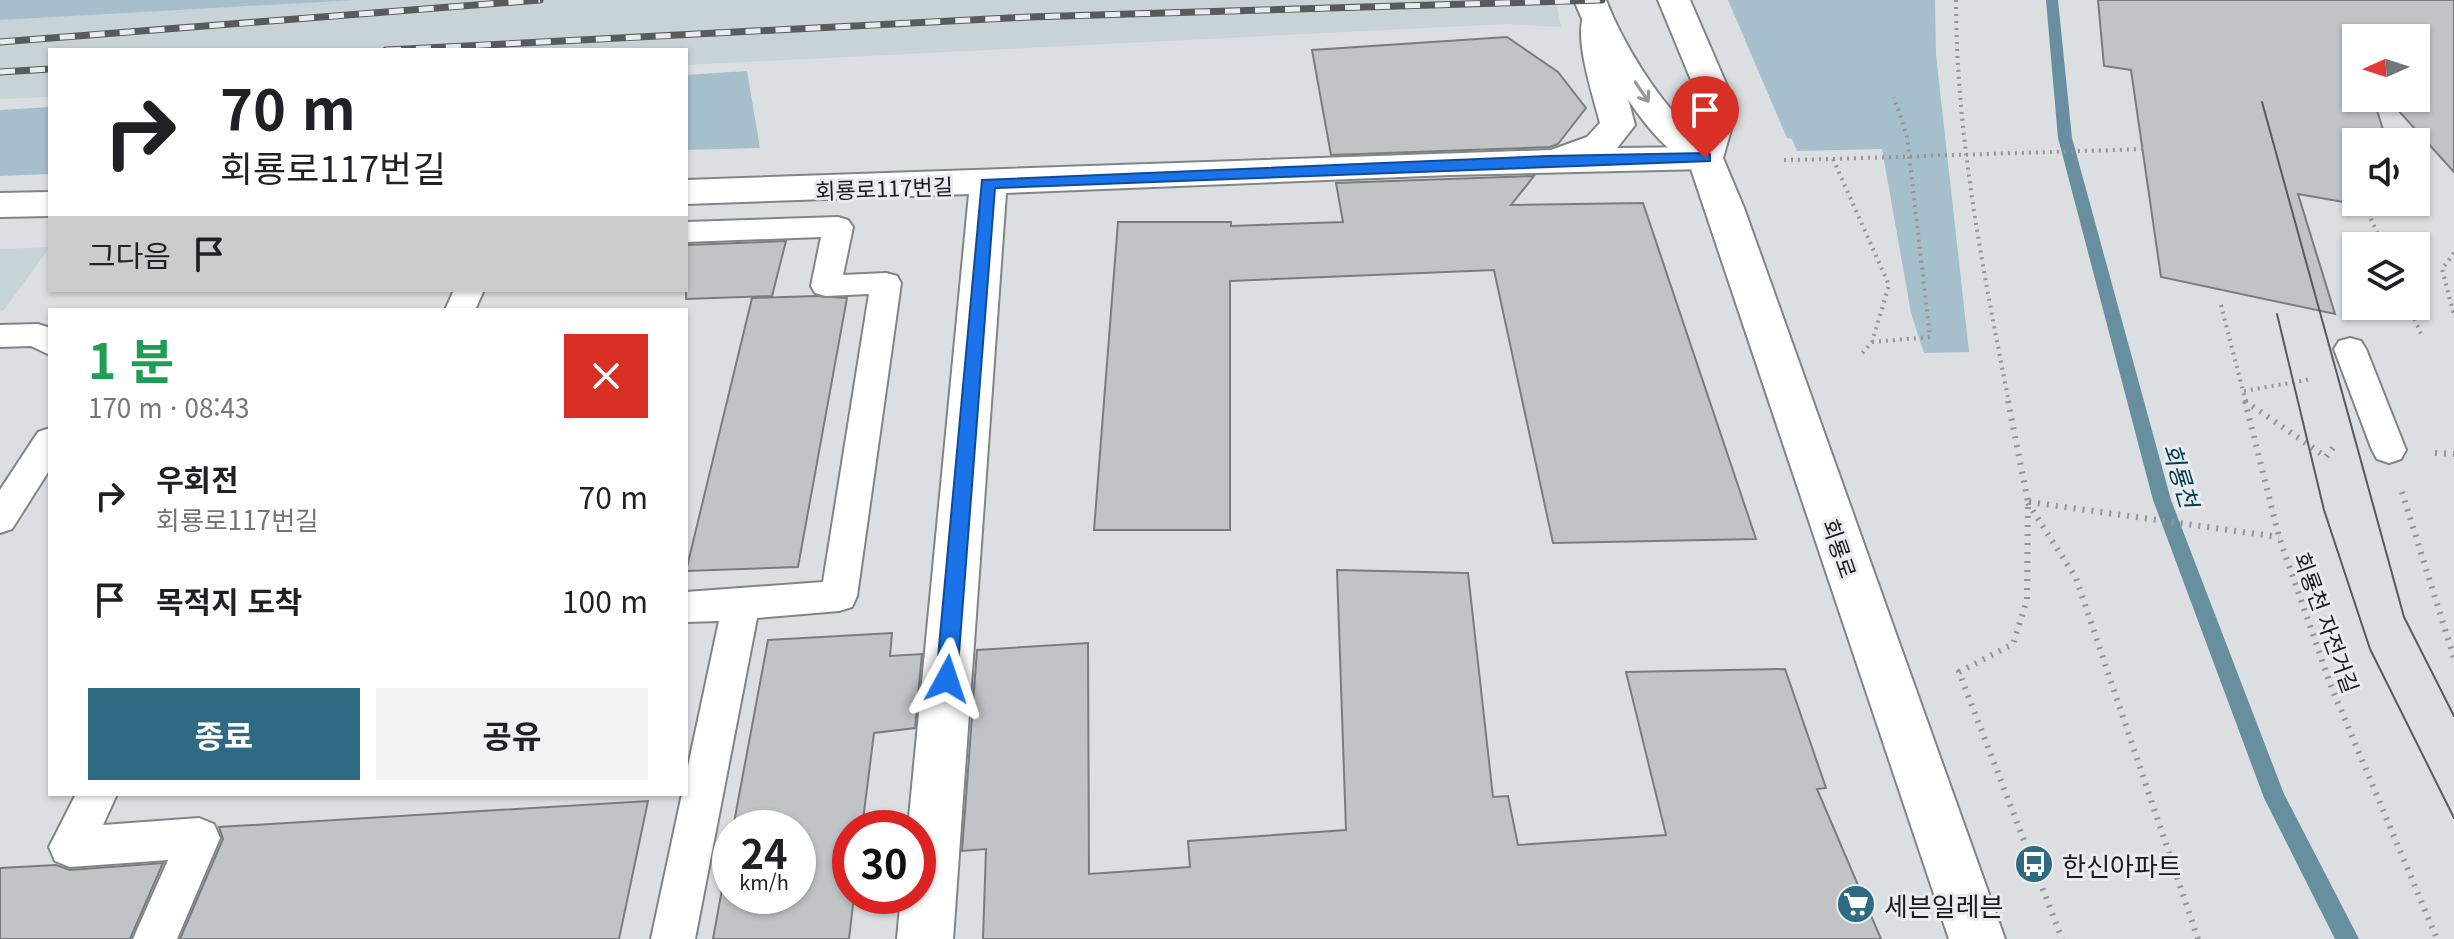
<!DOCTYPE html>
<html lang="ko">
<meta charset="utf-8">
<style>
:root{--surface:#fff;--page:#f2f2f2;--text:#202124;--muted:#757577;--accent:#2e6b82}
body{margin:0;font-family:Georgia,"Noto Sans KR",serif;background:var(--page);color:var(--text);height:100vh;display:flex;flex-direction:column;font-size:30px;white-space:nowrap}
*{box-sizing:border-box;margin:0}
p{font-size:26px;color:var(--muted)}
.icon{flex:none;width:44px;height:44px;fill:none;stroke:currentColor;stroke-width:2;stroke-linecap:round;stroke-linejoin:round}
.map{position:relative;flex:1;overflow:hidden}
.drawer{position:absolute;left:48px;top:308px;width:640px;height:488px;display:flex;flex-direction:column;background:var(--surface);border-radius:0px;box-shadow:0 2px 6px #0004}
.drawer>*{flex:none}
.guide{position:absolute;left:48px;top:48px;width:640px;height:244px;border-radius:0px;box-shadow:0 2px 6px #0004;background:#fff;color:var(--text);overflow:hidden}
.needle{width:52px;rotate:267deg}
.fabs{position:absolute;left:2342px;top:24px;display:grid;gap:16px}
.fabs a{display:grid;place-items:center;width:88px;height:88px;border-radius:0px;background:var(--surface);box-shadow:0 2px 6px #0004;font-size:40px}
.speed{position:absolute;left:712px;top:810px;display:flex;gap:16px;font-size:40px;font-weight:700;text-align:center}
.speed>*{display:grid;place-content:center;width:104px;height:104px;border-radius:50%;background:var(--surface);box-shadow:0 2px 6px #0004;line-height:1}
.speed small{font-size:20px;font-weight:400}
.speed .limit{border:12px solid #d22;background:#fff;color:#111}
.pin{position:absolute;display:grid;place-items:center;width:68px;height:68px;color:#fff;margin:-82px -34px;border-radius:50% 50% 50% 0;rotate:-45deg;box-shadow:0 0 8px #0007}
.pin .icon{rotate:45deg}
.me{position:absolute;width:88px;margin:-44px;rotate:5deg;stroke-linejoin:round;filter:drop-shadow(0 0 6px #0008)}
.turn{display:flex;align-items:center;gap:28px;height:168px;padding:0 40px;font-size:36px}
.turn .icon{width:104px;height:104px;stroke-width:2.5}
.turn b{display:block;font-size:56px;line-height:68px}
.then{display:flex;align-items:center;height:76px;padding:0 40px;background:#0003;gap:16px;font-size:30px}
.round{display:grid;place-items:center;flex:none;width:84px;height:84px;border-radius:0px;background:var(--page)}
.headline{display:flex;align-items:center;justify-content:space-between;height:136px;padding:0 40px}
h1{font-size:48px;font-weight:700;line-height:60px;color:#1e9e55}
.primary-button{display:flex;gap:16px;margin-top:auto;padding:16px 40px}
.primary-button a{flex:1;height:92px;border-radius:0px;background:var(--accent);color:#fff;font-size:32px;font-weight:700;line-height:92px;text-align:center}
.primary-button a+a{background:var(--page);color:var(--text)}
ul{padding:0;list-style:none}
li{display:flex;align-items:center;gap:24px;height:104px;padding:0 40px}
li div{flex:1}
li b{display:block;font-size:30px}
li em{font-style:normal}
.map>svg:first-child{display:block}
.built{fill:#c7d3d7}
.green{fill:#a5bfcb}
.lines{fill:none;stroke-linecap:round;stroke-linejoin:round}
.stream{fill:#688f9f;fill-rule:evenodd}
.building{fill:#c1c4c6;stroke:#7a7d7e;stroke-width:2}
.service-casing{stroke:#828586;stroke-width:4}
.minor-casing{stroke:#828586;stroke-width:4}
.tertiary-casing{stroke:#828586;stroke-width:4}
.path-far1{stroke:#939596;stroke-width:4;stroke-dasharray:2 5;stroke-linecap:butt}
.path{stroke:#939596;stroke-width:6;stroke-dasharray:2 7;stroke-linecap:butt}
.service{fill:#fff;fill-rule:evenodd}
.minor{fill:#fff;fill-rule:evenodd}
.tertiary{fill:#fff;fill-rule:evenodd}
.tram{stroke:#595b5b;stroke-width:2}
.rail-casing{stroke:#595b5b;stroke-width:7}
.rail{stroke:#e9ecee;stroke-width:5;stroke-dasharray:15;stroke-linecap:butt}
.path-bridge{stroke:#939596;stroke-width:4;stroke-dasharray:2 5;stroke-linecap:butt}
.oneway{stroke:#989898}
.route{fill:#1a73e8;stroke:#114b97;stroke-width:2}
.labels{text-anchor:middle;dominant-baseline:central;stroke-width:6;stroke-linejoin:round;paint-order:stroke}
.street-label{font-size:22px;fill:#1a1b1b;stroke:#e9ecee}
.water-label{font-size:24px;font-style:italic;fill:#044052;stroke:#e9ecee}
.near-poi-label{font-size:26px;fill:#1a1b1b;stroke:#e9ecee;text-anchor:start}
</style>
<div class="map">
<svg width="2454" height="939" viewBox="0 0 2454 939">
<rect width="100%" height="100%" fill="#dcdfe1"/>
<g class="built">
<polygon points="0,0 1556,0 1561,27 1507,24 686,65 686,50 50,50 50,97 0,99"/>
<polygon points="50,247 4,310 0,310 0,249"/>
</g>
<g class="green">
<polygon points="0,0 356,0 0,20"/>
<polygon points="1728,0 1935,0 1936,55 1969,352 1924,353 1911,313 1882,149 1797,151 1792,139 1787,138"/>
<polygon points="747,71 760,148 686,150 686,75"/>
<polygon points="50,107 50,174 0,176 0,110"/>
</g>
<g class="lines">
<polygon class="stream" points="2046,0 2058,0 2072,138 2171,500 2284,794 2359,939 2335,939 2264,798 2153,500 2058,138"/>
</g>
<g class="building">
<polygon points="2098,0 2454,0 2454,172 2387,98 2416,98 2416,38 2356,38 2356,98 2373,98 2387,142 2356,142 2356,202 2408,202 2412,214 2298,194 2335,314 2161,277 2131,70 2104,66"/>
<polygon points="1507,37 1558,72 1586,108 1558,144 1550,147 1331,155 1312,50"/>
<polygon points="1534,176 1511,205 1643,203 1756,539 1553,543 1494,270 1230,281 1230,530 1094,530 1118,222 1231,222 1231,226 1343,222 1336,183"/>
<polygon points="786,241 772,296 686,299 686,245"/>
<polygon points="815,296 847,298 798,567 686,571 752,298"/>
<polygon points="1337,570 1468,573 1493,797 1508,796 1518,845 1666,835 1626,672 1785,669 1826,788 1817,789 1881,939 983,939 986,849 962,851 977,650 1088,643 1089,874 1190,867 1188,841 1346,830"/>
<polygon points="892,633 890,656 922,654 915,728 874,733 862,828 850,828 850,896 854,896 849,939 713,939 730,845 730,896 798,896 798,828 733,828 768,640"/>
<polygon points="648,801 619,939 180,939 223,839 219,827"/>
<polygon points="163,863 130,939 0,939 0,868 56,865 70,870"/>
</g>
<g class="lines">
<g class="service-casing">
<g id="service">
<polygon points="838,217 848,220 853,227 843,275 886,273 897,276 901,283 857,596 852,607 839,611 757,618 695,939 651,939 682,794 686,794 686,776 719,621 686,622 686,592 823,582 869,294 826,296 815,293 811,286 821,237 686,242 686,222"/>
<polygon points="454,290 484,290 475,310 445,310"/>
<polygon points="38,324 50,328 50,355 31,346 0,347 0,325"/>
<polygon points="2350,338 2361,341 2366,349 2406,450 2401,459 2389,463 2377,459 2372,450 2334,349 2339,341"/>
<polygon points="50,428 50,469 12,529 0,533 0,490 38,432"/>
<polygon points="76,794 117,794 103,825 199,818 214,824 220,838 177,939 133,939 168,860 70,867 55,861 49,847"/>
</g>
</g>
<g class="minor-casing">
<g id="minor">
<path d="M1597,8L1608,11L1613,18L1615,49L1635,125L1617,148L1705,147L1718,150L1723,158L1718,166L1705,169L1450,175L1006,193L953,939H897L901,896H918V828H908L969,194L686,204V180L1551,150L1587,137L1600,123C1594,98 1571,32 1586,11Z"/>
<polygon points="50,192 50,216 0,217 0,193"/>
</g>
</g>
<g class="tertiary-casing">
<path id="tertiary" d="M1574,0H1606C1622,42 1660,105 1695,133L1703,109L1658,0H1690L1737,109L1723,158L1744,208L2005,939H1949L1689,163C1680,156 1668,149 1660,140C1629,108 1590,41 1574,0Z"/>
</g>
<g class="path-far1">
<path d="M1956,0C1956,136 1983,270 2009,403"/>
<polyline points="1784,160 1833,159 1889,285 1872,342 1860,356"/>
<polyline points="2365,206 2383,246"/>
<polyline points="2454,253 2442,269 2454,315"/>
<polyline points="2221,305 2246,403"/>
<polyline points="2409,306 2421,334"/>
<polyline points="1872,342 1930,337 1907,137 1894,97"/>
<polyline points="2244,391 2312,379"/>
<polyline points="2245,401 2248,403"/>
</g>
<g class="path">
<polyline points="2008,401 2028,502 2027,600 2013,644 1959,672 2062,939"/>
<polyline points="2245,401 2279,537 2331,686 2437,939"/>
<polyline points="2245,401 2326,457 2336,444"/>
<polyline points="2435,453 2454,454"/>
<polyline points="2402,492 2454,658"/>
<polyline points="2029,502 2279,537"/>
<polyline points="2028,503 2076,578 2198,939"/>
</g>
<use href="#service" class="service"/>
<use href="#minor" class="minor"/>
<use href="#tertiary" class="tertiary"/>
<g class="tram">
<polyline points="2262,102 2404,617 2454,716"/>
<polyline points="2277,314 2324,510 2370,649 2454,818"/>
</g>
<g class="rail-casing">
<g id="rail">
<polyline points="0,42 540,0"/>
<polyline points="386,50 1029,17 1602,0"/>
<polyline points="0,72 50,69"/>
</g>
</g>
<use href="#rail" class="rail"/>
<polyline class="path-bridge" points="1833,159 2143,149"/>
</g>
<defs><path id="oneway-shaft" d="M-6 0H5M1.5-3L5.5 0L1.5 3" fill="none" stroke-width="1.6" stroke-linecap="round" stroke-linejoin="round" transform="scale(2)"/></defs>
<use class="oneway" href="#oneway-shaft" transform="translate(1642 92) rotate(56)"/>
<polygon class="route" points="1705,153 1710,154 1710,161 995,188 957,679 954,686 947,688 939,686 936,679 982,180 1547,156"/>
<defs>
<g id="bus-disc" transform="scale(2)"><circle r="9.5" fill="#2e6b82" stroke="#e9ecee"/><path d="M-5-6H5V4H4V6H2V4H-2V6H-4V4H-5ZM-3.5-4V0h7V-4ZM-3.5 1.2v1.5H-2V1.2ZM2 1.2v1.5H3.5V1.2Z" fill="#fff"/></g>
<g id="supermarket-disc" transform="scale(2)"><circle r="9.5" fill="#2e6b82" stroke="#e9ecee"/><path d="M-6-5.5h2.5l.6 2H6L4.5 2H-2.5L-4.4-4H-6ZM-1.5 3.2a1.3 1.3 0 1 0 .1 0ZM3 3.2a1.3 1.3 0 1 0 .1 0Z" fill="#fff"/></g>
</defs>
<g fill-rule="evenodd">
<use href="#bus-disc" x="2034" y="864"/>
<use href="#supermarket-disc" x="1856" y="904"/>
</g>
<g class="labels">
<g class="street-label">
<text transform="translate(884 187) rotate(-2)">회룡로117번길</text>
<text transform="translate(1841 548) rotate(71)">회룡로</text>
<text transform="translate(2328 622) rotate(70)">회룡천 자전거길</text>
</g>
<g class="water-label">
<text transform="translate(2182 475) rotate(73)">회룡천</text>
</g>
<g class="near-poi-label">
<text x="2062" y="864">한신아파트</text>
<text x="1884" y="904">세븐일레븐</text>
</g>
</g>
</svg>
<div class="fabs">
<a><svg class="needle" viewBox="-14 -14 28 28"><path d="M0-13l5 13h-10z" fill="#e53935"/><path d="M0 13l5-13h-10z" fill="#757577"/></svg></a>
<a><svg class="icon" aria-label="sound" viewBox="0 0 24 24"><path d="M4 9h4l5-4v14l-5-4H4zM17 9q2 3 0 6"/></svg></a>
<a><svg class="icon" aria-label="layers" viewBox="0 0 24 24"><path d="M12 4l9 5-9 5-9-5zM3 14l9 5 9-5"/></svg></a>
</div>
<div class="speed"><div>24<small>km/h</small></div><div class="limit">30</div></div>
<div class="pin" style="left:1705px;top:158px;background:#d93025"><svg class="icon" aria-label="arrive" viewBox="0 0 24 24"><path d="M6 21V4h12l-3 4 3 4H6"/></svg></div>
<svg class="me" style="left:947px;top:679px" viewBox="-20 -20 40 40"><path d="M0-17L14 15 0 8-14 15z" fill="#1a73e8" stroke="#fff" stroke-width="4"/></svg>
<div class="guide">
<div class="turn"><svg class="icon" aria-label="right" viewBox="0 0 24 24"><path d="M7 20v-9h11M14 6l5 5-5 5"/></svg><div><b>70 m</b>회룡로117번길</div></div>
<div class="then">그다음<svg class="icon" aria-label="arrive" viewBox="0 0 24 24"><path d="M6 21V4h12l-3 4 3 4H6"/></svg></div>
</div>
<section class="drawer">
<div class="headline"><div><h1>1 분</h1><p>170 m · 08:43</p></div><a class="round" style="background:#d93025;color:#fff"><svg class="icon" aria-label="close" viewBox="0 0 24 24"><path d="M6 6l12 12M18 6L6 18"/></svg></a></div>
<ul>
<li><svg class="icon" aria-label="right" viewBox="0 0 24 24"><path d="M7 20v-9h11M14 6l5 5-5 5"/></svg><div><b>우회전</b><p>회룡로117번길</p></div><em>70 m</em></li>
<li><svg class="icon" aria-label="arrive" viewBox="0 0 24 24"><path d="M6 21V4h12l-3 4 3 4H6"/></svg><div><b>목적지 도착</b></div><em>100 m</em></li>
</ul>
<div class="primary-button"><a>종료</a><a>공유</a></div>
</section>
</div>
